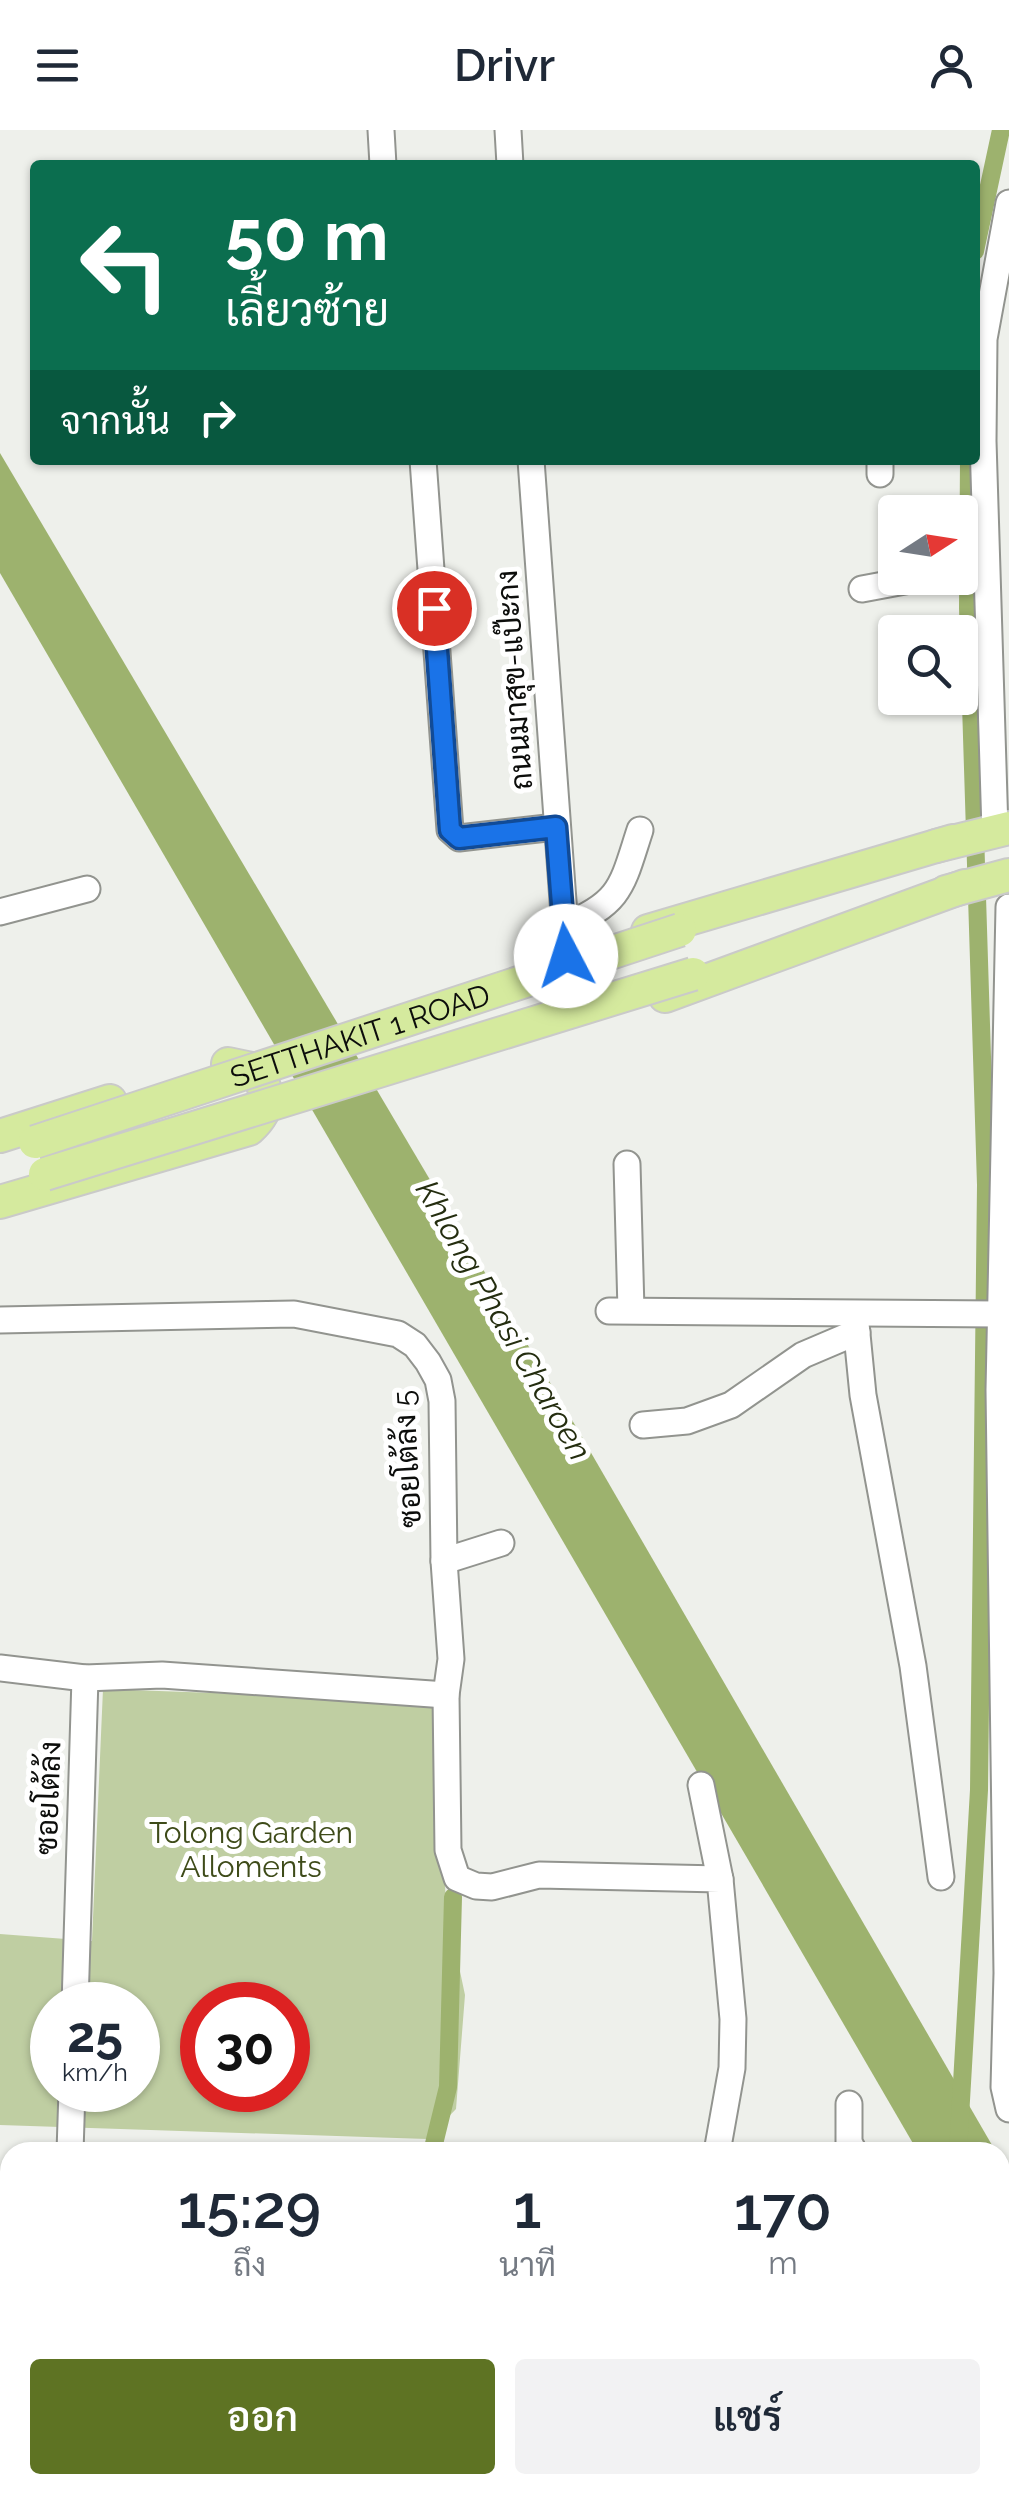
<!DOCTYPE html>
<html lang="th">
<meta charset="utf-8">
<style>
:root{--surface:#fff;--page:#f2f2f3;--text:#1f2937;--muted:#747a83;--accent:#5e7323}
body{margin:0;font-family:Raleway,Sarabun,sans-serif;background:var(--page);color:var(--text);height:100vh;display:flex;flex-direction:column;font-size:38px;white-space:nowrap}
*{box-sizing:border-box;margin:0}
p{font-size:32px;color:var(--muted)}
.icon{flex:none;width:55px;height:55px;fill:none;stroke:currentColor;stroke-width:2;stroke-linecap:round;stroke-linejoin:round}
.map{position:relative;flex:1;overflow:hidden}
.side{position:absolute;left:0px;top:2012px;width:1010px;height:352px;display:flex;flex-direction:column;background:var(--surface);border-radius:30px 30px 0 0;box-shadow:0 2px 8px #0004}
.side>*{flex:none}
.hud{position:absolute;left:30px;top:30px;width:950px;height:305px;border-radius:10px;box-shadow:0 2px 8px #0004;background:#0b6e4f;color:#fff;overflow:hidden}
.needle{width:65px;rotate:78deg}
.fabs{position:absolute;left:878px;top:365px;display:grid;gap:20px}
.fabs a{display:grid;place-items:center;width:100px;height:100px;border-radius:10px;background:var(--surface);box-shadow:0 2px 8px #0004;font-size:50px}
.speed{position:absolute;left:30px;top:1852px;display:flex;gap:20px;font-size:50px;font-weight:700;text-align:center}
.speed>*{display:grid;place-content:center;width:130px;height:130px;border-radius:50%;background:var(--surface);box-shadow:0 2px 8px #0004;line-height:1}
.speed small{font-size:25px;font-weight:400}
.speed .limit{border:15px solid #d22;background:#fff;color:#111}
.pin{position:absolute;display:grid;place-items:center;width:85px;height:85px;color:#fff;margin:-42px;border:5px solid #fff;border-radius:50%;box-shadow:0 2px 10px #0007}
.me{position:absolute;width:110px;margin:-55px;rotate:355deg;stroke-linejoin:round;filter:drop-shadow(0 0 8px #0008)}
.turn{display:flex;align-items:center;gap:35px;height:210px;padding:0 30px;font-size:45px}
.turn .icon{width:130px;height:130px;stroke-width:2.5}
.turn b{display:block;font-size:70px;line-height:85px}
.then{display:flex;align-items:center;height:95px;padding:0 30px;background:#0003;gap:20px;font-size:38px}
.eta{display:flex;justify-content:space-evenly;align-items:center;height:170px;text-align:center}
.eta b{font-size:60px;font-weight:600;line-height:70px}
.button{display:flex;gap:20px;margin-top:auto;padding:20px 30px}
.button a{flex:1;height:115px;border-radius:10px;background:var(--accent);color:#fff;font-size:40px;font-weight:600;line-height:115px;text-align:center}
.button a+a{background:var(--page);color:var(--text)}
header{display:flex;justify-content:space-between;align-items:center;height:130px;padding:0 30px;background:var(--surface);font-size:45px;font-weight:600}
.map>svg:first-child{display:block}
.green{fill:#bfcea2;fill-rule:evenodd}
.water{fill:#9db26e}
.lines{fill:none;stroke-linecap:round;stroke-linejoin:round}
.canal{stroke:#9db26e;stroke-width:18}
.minor-casing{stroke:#92948f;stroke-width:29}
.major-casing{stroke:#cacac9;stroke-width:36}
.minor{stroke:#fff;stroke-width:25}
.major{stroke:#d5ea9e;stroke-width:32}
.major-bridge-casing{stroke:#cacac9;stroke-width:36;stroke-linecap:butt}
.major-bridge{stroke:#d5ea9e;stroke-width:32}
.route-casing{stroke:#114b97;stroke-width:25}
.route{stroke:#1a73e8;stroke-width:18}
.labels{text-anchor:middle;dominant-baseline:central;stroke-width:10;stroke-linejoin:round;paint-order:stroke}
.street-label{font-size:30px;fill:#0c0d0b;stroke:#fff}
.park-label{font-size:30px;fill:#3e4b19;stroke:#fff}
.water-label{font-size:32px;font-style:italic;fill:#242d0f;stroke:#fff}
</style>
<header><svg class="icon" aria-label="menu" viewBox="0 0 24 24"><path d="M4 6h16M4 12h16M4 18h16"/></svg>Drivr<svg class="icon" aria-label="person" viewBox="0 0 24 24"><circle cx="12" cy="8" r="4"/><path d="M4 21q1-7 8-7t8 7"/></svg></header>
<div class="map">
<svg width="1009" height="2363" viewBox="0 0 1009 2363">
<rect width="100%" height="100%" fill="#eef0eb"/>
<path class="green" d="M103,1559L436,1571L446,1775L465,1865L456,1979L427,2009L0,1995V1804L92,1811ZM52,1875H138V1960H52ZM202,1875H288V1960H202Z"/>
<g class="water">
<polygon points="0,323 568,1283 996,2022 918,2022 0,443"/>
<polygon points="1000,2029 1009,2044 1009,2180 1000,2165"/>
</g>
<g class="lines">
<g class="canal">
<polyline points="975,121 1001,0"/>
<polyline points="432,2022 448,1957 453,1767"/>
<polyline points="958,2022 979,1660 986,1055 968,478 969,330"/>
<polyline points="367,2363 368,2355"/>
<polyline points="994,2363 994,2355"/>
</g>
<g class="minor-casing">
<g id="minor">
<polyline points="381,0 383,35"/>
<polyline points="508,0 510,35"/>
<polyline points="423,330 450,700 459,708 556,697"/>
<polyline points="531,330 567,826"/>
<polyline points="880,344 880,330"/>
<polyline points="862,459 921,448"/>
<polyline points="995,701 983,311 984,209 1009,73"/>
<polyline points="1009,777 999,1260 1007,1843 1004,1957 1009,1979"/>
<polyline points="0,782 87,759"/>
<path d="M564,796C622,773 622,755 640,700"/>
<polyline points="627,1034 631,1180"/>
<polyline points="609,1181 999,1184"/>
<polyline points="855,1184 863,1265 913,1536 941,1747"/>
<polyline points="0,1190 294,1184 398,1204 415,1215 428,1232 438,1250 442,1271 444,1431 451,1529 446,1565 448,1720 457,1748 476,1756 492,1757 539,1745 720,1749 733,1889 732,1938 717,2022"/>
<polyline points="643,1295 687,1291 731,1275 803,1225 857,1202"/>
<polyline points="444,1431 501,1413"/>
<polyline points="0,1538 85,1548 162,1545 446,1565"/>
<polyline points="701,1655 720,1749"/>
<polyline points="75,1875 85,1548"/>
<polyline points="849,1974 849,2012 854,2022"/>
<polyline points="70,2022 72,1960"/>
<polyline points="0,2135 10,2135"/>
<polyline points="2,2318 10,2312"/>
<polyline points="292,2355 293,2363"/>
<polyline points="55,2363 55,2355"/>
<polyline points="180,2363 183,2355"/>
<polyline points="473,2363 474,2355"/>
<polyline points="665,2363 665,2355"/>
</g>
</g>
<g class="major-casing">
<g id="major">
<polyline points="936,716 1009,698"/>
<polyline points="946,762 1009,745"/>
<polyline points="648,801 953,711"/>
<polyline points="665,866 965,756"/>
<polyline points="0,1006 110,971"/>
<path d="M0,1072L249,999C270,980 272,960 252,939L228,934"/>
</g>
</g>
<use href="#minor" class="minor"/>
<use href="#major" class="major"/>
<g class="major-bridge-casing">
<g id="major-bridge">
<path id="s1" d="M35,1012L680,800"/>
<polyline points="45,1044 693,844"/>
</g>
</g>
<use href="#major-bridge" class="major-bridge"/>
</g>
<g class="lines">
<g class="route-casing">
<polyline id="route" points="434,478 450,700 459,708 556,697 566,826"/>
</g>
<use href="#route" class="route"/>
</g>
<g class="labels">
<g class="street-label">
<text transform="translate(514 550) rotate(-94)">ถนนมาสุข-แป๊ะกง</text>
<text stroke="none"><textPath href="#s1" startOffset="342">SETTHAKIT 1 ROAD</textPath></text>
<text transform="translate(407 1329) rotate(-93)">ซอยโต้ล้ง 5</text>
<text transform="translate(48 1668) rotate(-88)">ซอยโต้ล้ง</text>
</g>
<g class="park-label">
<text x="251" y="1702">Tolong Garden<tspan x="251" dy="34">Alloments</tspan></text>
</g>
<g class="water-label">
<text transform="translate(504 1190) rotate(60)">Khlong Phasi Charoen</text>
</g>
</g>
</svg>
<div class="fabs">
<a><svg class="needle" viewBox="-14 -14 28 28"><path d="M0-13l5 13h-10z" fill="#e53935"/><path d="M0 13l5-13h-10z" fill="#747a83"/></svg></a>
<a><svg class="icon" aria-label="search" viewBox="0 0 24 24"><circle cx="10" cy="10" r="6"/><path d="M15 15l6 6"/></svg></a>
</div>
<div class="speed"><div>25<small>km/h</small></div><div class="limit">30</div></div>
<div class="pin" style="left:434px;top:478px;background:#d93025"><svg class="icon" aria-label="arrive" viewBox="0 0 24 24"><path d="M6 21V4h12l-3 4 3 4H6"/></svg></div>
<svg class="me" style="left:566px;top:826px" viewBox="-20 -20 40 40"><circle r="19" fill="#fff"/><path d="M0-13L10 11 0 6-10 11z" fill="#1a73e8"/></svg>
<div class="hud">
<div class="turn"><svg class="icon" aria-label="left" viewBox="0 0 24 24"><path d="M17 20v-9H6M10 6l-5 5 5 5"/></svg><div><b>50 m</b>เลี้ยวซ้าย</div></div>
<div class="then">จากนั้น<svg class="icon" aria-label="right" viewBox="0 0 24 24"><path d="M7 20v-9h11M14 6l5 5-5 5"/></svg></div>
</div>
<section class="side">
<div class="eta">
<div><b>15:29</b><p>ถึง</p></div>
<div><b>1</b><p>นาที</p></div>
<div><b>170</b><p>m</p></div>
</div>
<div class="button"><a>ออก</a><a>แชร์</a></div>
</section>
</div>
